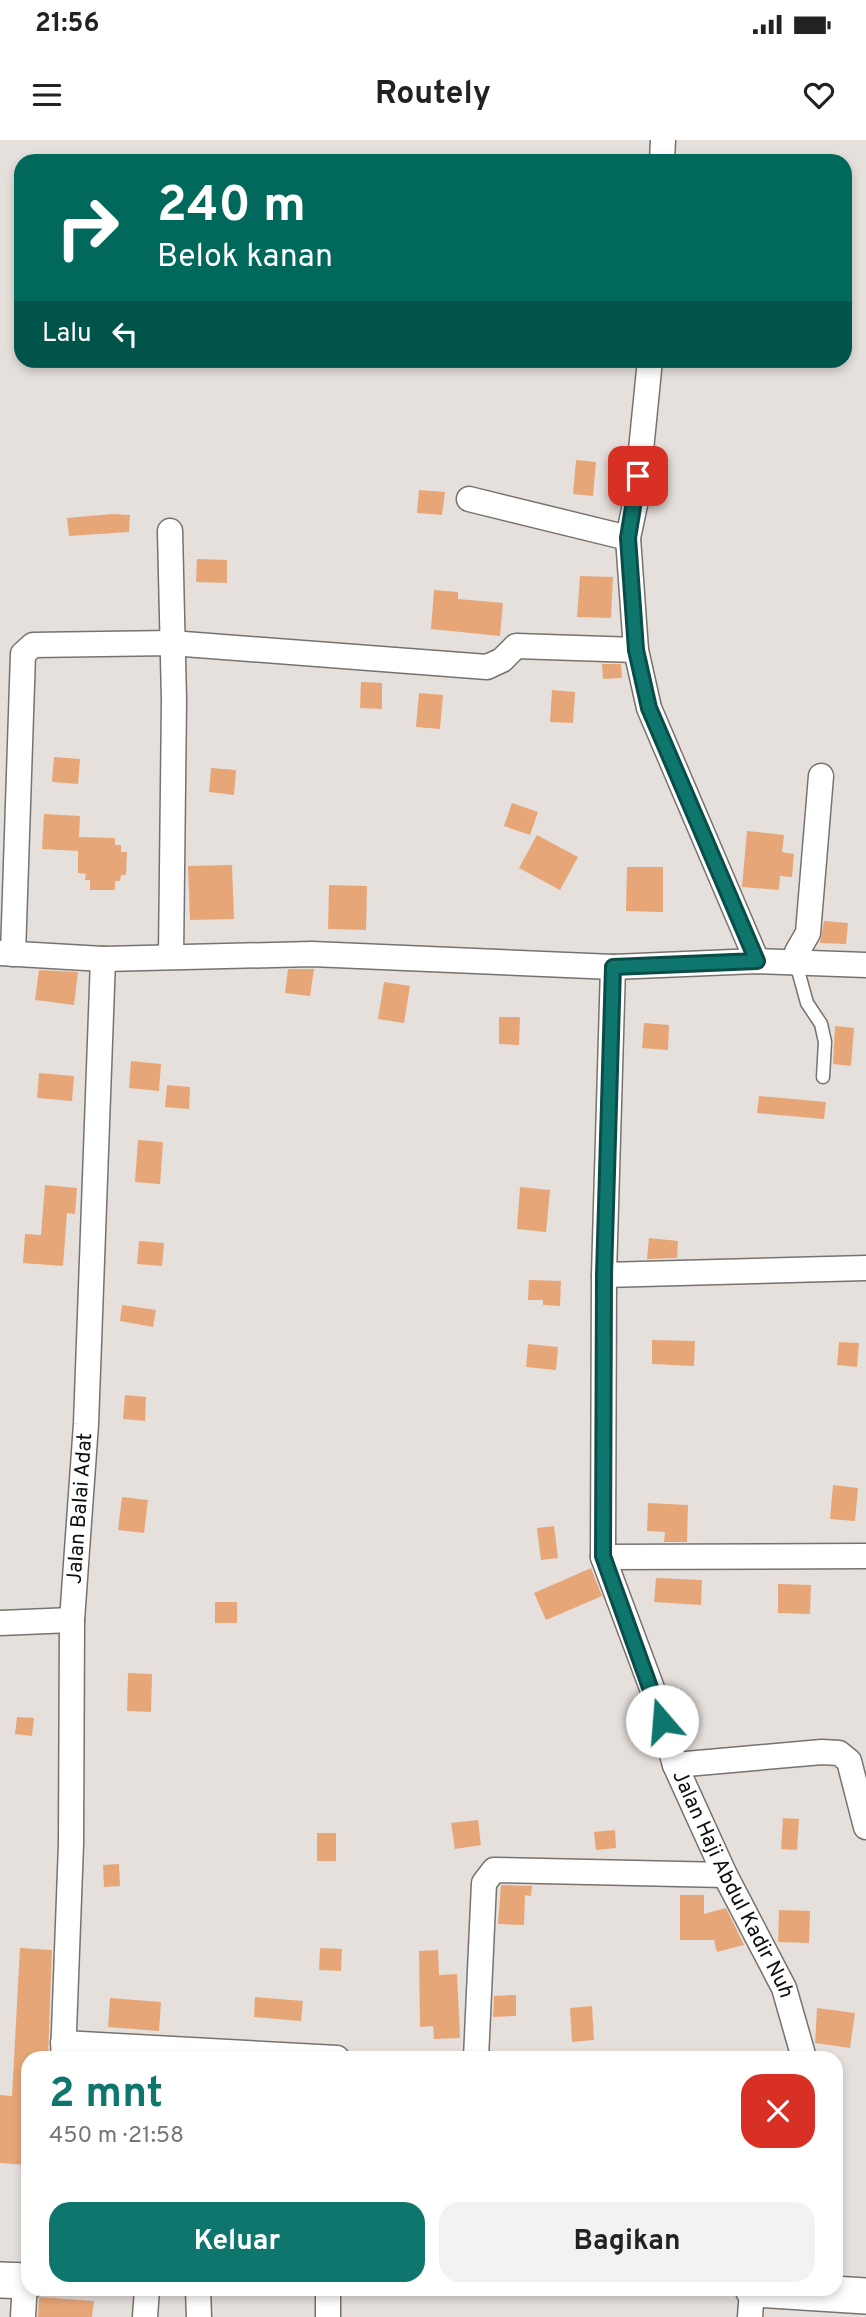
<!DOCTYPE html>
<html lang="id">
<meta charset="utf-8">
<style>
:root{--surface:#fff;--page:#f2f2f2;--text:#222;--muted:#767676;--accent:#0f766e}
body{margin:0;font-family:Overpass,sans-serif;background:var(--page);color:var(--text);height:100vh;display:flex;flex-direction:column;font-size:26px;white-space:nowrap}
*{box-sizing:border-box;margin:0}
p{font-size:23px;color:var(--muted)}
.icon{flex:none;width:38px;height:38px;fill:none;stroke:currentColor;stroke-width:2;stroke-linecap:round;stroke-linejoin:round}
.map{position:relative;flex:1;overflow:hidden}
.side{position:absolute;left:21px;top:1911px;width:822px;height:245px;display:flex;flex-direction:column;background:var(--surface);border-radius:21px;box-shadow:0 4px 10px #0003}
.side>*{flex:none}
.guide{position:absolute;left:14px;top:14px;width:838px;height:214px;border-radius:21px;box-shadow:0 4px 10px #0003;background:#00695c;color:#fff;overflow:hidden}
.pin{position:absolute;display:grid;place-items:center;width:60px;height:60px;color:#fff;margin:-30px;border-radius:14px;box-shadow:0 4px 10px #0006}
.me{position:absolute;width:77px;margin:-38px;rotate:342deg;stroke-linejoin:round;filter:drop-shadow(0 0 5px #0008)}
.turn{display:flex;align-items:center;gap:24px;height:147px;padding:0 28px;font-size:32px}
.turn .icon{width:91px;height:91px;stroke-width:2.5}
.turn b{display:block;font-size:49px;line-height:60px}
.then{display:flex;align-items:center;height:66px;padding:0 28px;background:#0003;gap:14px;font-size:26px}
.round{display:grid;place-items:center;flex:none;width:74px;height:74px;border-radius:21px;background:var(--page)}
.overview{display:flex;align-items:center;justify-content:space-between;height:119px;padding:0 28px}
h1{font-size:42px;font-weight:700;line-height:52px;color:var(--accent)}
.button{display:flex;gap:14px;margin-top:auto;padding:14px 28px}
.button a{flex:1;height:80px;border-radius:21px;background:var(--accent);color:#fff;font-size:28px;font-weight:700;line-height:80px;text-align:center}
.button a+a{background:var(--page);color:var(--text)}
.status{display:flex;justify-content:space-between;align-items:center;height:49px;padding:0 35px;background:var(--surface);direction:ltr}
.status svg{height:19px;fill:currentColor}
header{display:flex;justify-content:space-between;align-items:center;height:91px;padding:0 28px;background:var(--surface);font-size:32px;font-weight:700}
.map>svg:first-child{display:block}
.building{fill:#e7a677}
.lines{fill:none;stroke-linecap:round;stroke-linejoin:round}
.lane-casing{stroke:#77726f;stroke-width:15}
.street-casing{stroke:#77726f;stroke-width:27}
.secondary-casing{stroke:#77726f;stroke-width:38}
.lane{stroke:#fff;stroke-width:12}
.street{stroke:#fff;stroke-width:24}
.secondary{stroke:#fff;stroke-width:35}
.route-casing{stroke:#0a4d48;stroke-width:18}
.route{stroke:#0f766e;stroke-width:12}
.labels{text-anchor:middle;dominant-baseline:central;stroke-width:7;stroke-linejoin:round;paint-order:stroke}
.street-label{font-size:21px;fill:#100e0d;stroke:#e6e0dc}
</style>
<div class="status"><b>21:56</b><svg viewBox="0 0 49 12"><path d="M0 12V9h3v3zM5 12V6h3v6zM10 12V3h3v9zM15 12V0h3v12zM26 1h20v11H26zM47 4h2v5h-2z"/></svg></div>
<header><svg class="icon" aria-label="menu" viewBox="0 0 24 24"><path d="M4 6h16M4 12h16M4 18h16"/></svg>Routely<svg class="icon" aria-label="heart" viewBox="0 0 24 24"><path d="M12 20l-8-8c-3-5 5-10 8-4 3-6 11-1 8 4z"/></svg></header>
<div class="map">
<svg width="866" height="2177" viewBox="0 0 866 2177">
<rect width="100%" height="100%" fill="#e6e0dc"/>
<g class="building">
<polygon points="576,320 596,322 593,356 573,354"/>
<polygon points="419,350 445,352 442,375 417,373"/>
<polygon points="112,374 130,375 129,392 69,396 67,378"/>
<polygon points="197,419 227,420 227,443 196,442"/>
<polygon points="580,436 613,437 611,478 577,477"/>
<polygon points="434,450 458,452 458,459 503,463 500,496 431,489"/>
<polygon points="602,524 621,524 622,538 603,539"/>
<polygon points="361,542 382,543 382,569 360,568"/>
<polygon points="552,550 575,552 573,583 550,582"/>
<polygon points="419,553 443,555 440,589 416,587"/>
<polygon points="54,617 80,619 78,644 52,642"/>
<polygon points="211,628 236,630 234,655 209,652"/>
<polygon points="512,663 538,672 530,695 504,686"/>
<polygon points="44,674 80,676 79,697 115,698 115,705 121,705 121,712 127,712 126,735 121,735 120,741 115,741 115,750 90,750 90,740 85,740 86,734 78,733 78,711 42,709"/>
<polygon points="747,691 784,695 782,712 794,714 792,737 780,736 779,750 742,747"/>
<polygon points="537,695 578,717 560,750 519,728"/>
<polygon points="232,725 234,779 190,780 188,726"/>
<polygon points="627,727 663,727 663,772 626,771"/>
<polygon points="329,745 367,746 366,790 328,789"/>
<polygon points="824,781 848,783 846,804 820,803"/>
<polygon points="288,829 314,829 310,856 285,853"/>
<polygon points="39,830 78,832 74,865 35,860"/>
<polygon points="384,842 410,846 404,883 378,879"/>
<polygon points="499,877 520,877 519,905 499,904"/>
<polygon points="644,883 669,885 668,910 642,908"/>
<polygon points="835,886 854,888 851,926 833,924"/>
<polygon points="131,921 161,924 159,951 129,948"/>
<polygon points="39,933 74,936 72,961 37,958"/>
<polygon points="167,945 190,947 189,969 165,967"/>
<polygon points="759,956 826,962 824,979 757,973"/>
<polygon points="138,1000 163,1002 160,1044 135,1042"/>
<polygon points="45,1045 77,1048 75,1074 67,1073 63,1126 23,1123 25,1094 41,1095"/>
<polygon points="520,1047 550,1050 546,1092 517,1089"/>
<polygon points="649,1098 678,1101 677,1118 647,1119"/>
<polygon points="139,1101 164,1103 162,1126 137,1124"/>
<polygon points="529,1140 561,1141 560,1166 543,1165 543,1160 528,1160"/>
<polygon points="122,1165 156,1170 153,1187 120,1181"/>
<polygon points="652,1200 695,1201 694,1226 652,1224"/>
<polygon points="839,1202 859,1203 857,1227 837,1225"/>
<polygon points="528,1204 558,1207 556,1230 526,1227"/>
<polygon points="125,1255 146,1257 145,1281 123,1279"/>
<polygon points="833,1345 858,1348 855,1381 830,1379"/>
<polygon points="122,1357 148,1360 144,1393 118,1390"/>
<polygon points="648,1363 688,1365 687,1402 664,1402 665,1392 647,1391"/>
<polygon points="554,1386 558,1418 541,1420 537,1388"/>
<polygon points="591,1428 602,1456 546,1480 534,1453"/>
<polygon points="656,1438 702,1440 701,1465 654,1462"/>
<polygon points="778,1444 811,1445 810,1474 778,1473"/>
<rect x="215" y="1462" width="22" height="21"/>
<polygon points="128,1533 152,1534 151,1572 127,1571"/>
<polygon points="17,1577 34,1578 32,1596 15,1594"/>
<polygon points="783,1678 799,1679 797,1710 781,1709"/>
<polygon points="478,1680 481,1705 455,1709 451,1683"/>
<polygon points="615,1690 616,1708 596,1710 594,1692"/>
<rect x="317" y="1693" width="19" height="28"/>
<polygon points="119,1724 120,1746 104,1747 103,1725"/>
<polygon points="501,1745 532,1746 531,1756 525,1755 524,1785 498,1784"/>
<polygon points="680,1755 704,1755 704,1774 726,1768 744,1805 717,1812 714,1800 680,1800"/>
<polygon points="779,1770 810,1771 809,1803 778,1802"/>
<polygon points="20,1808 52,1810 48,1918 28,1918 27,2025 0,2023 0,1955 12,1956"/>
<polygon points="320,1808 342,1809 341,1831 319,1830"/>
<polygon points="438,1810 439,1835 457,1834 460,1898 434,1899 433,1886 420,1887 419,1811"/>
<polygon points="516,1855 516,1876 493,1877 494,1856"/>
<polygon points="255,1857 303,1861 301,1881 254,1877"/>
<polygon points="110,1858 161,1862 159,1891 108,1887"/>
<polygon points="592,1866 594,1900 572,1902 570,1868"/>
<polygon points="817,1868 855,1873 850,1908 815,1903"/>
<polygon points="39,2157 94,2161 92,2177 38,2177"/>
</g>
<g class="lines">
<g class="lane-casing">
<polyline id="lane" points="796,823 807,863 821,884 825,902 823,937"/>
</g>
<g class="street-casing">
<g id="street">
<polyline points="662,21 663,0"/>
<polyline points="650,220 636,360 628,398 636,510 649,568 757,821"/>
<polyline points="469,359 628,398"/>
<polyline points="170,391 174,561 171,815"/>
<polyline points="0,813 103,819 312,814 613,827 757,821 866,825"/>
<polyline points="13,814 23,514 33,505 171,503 487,527 502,520 516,506 636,510"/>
<polyline points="796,823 797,812 808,793 821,636"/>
<path id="s1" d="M613,827L604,1135L603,1417L656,1559L675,1625L725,1735L784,1848L804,1918"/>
<polyline points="604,1135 866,1128"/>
<polyline points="603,1417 866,1416"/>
<polyline points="0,1483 72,1480"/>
<polyline points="675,1625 822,1612 839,1613 849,1621 866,1687"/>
<polyline points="63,1903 337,1918"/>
<path id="s2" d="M63,1918L71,1704L72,1480L86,1284L103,819"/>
<polyline points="476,1918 484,1743 494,1730 725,1735"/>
<polyline points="198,2149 199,2177"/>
<polyline points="328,2149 328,2177"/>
<polyline points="23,2177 25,2141"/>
<polyline points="145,2177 147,2149"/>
<polyline points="750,2177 752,2149"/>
</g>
</g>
<g class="secondary-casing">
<g id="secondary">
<polyline points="0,2140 28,2141"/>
<polyline points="753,2149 866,2156"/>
</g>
</g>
<use href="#lane" class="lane"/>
<use href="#street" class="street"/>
<use href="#secondary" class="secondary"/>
</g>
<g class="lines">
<g class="route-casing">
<polyline id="route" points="638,336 628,398 636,510 649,568 757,821 613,827 604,1135 603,1416 662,1581"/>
</g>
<use href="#route" class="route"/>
</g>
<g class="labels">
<g class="street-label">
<text stroke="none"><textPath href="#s2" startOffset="550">Jalan Balai Adat</textPath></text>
<text stroke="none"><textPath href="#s1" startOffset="943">Jalan Haji Abdul Kadir Nuh</textPath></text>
</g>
</g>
</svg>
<div class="pin" style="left:638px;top:336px;background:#d93025"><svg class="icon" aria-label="arrive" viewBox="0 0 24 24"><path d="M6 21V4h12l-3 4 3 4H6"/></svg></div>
<svg class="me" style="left:662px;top:1581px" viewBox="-20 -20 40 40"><circle r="19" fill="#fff"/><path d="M0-13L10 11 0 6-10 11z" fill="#0f766e"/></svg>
<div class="guide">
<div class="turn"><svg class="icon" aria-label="right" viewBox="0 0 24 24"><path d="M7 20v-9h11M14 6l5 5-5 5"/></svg><div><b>240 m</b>Belok kanan</div></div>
<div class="then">Lalu<svg class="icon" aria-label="left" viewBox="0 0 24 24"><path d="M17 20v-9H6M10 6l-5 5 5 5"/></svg></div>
</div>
<section class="side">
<div class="overview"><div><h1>2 mnt</h1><p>450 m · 21:58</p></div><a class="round" style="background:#d93025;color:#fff"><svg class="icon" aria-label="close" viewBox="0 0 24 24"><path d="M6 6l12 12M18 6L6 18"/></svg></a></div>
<div class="button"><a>Keluar</a><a>Bagikan</a></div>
</section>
</div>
